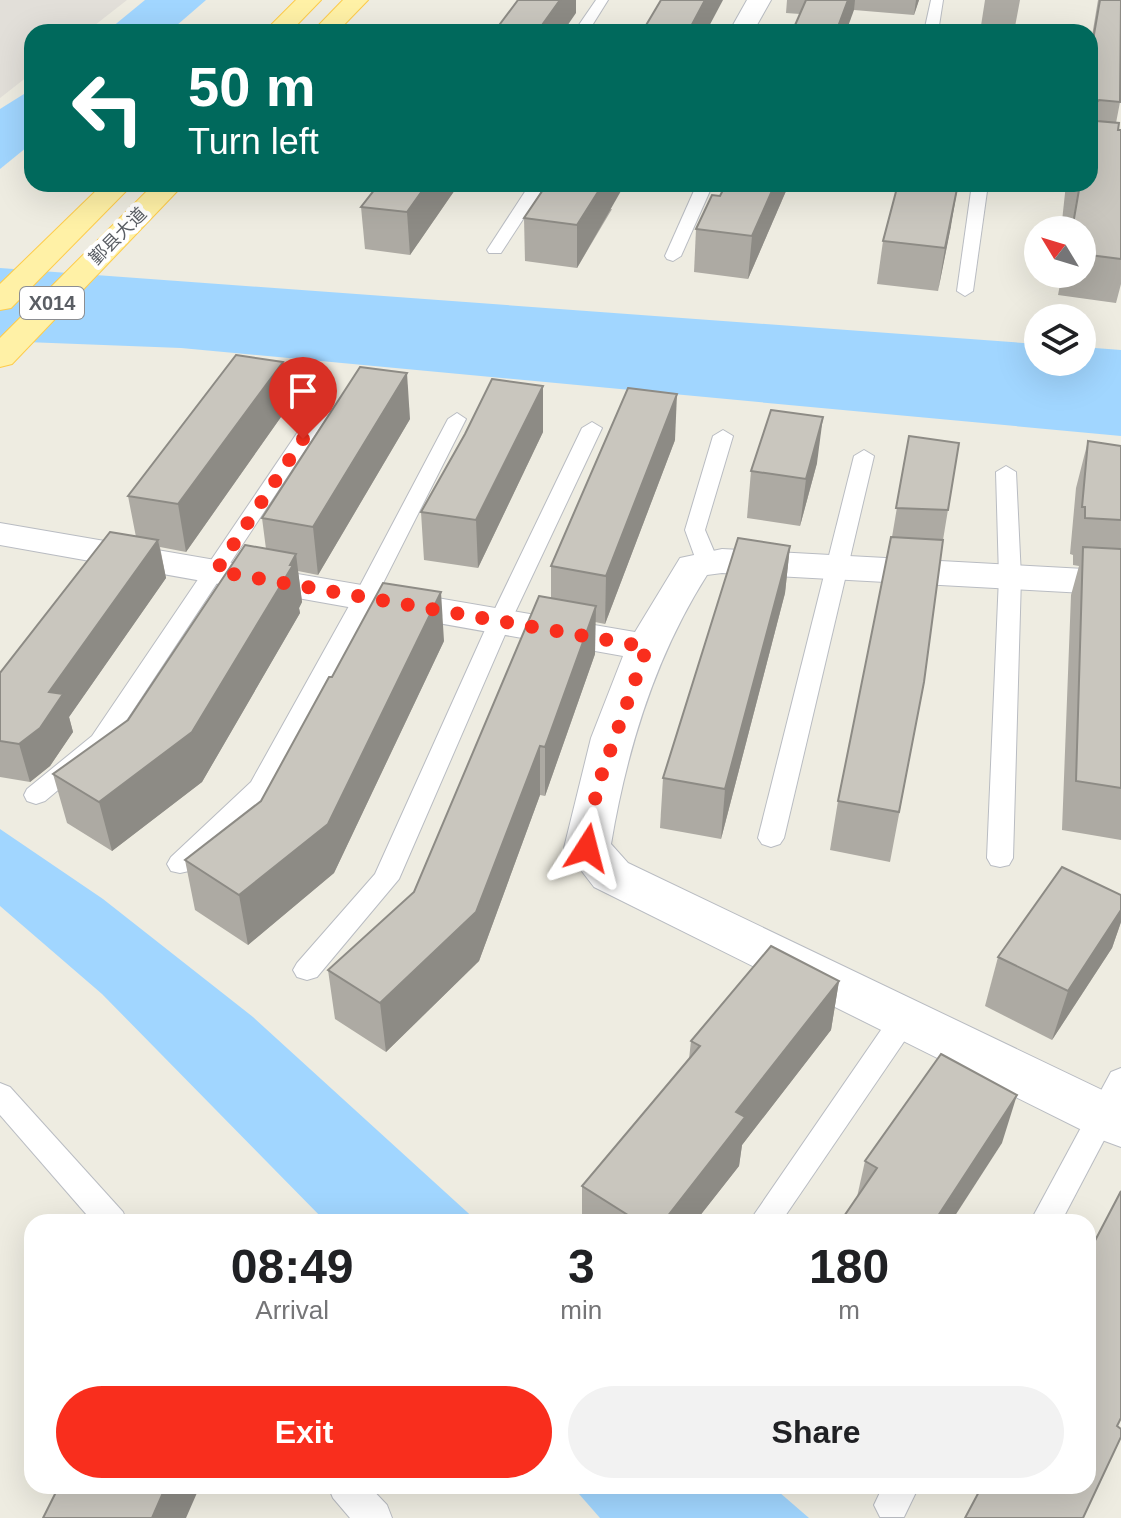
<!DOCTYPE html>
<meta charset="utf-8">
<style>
:root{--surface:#fff;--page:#f2f2f2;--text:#202124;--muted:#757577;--accent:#f92e1d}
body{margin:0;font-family:Helvetica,"Noto Sans SC",sans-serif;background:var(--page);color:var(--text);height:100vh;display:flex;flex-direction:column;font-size:30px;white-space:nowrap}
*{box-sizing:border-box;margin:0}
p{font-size:26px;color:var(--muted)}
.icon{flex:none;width:44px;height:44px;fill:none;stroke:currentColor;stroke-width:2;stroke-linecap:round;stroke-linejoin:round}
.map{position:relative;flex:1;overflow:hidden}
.side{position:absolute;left:24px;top:1214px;width:1072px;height:280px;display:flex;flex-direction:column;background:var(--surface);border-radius:24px;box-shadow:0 8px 32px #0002}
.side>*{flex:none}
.guide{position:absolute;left:24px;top:24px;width:1074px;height:168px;border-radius:24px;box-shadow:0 8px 32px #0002;background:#00695c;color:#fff;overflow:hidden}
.needle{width:52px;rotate:308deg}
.buttons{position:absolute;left:1024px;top:216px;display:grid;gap:16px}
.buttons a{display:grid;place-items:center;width:72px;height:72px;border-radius:50%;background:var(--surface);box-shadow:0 8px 32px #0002;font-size:40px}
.pin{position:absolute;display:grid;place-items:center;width:68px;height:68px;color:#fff;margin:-82px -34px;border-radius:50% 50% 50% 0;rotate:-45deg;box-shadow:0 0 8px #0007}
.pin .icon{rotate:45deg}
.me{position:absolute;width:88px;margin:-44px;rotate:9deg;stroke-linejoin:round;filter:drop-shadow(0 0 6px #0008)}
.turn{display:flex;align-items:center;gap:28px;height:168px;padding:0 32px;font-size:36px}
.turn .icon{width:104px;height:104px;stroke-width:2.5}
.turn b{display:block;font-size:56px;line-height:68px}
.eta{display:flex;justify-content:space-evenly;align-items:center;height:136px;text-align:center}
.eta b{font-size:48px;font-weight:700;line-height:56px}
.button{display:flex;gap:16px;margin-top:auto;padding:16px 32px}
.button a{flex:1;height:92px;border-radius:48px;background:var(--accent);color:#fff;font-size:32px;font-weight:700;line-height:92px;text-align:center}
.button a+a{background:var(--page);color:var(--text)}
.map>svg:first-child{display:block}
.industrial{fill:#e2dfd9}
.water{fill:#a1d6ff}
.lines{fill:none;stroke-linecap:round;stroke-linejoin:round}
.lane-casing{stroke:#b9bcc2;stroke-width:2}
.street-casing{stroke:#b9bcc2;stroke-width:2}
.primary-casing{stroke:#fecc4a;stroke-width:2}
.lane{fill:#fff;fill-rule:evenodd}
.street{fill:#fff;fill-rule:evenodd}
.primary{fill:#fff1a6;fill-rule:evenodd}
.wall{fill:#adaaa3}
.shaded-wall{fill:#8d8b85}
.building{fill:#c9c6be;stroke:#8d8b85;stroke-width:2}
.route{stroke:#f92e1d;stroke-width:14;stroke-dasharray:0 25.2}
.labels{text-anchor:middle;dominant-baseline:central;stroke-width:8;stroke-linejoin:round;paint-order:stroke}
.far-street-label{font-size:18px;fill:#5a5e64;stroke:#fff}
.shield{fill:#fff;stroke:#8c8e92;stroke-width:2}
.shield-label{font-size:20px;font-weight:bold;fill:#5a5e64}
</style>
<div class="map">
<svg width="1121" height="1518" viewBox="0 0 1121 1518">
<rect width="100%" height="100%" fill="#eeece1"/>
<polygon class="industrial" points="0,0 127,0 86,32 32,32 32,73 0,98"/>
<g class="water">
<polygon points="145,0 206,0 169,32 106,32"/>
<polygon points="32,89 32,143 0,169 0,109"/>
<polygon points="0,268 1038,344 1038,362 1082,362 1082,347 1121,350 1121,436 181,348 0,341"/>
<polygon points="0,829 103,899 253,1017 478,1222 326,1222 102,994 0,906"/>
<polygon points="572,1486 772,1486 809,1518 600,1518"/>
</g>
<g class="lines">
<g class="lane-casing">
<g id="lane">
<polygon points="596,0 608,0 588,32 574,32"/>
<polygon points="931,0 943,0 938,32 924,32"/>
<polygon points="530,184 546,184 501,253 489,253 487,250"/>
<polygon points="697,184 713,184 681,256 673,261 667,259 665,256"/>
<polygon points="972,184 988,184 973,291 965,296 957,291"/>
<polygon points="321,406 330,412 108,748 45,801 36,804 27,801 24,795 27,789 92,736 314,408"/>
<polygon points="457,413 466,419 376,597 269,794 189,871 180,873 171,871 167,864 171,857 251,782 354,597 448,419"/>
<polygon points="592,422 602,428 511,621 399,879 317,977 307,980 297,977 293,970 297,963 375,874 489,621 582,428"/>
<polygon points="723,430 733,436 705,530 719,563 708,569 697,563 685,530 713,436"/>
<polygon points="864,450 874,456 784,838 780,844 771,847 762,844 758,838 854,456"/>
<polygon points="1006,466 1016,472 1021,577 1013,858 1009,865 1000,867 991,865 987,858 999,577 996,472"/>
<polygon points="904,1008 914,1011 918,1019 914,1027 781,1222 749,1222 894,1011"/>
<polygon points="1121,1068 1121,1108 1061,1222 1030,1222 1111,1072"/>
<polygon points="0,1083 10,1087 123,1212 127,1222 93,1222 0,1115"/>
<polygon points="328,1486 369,1486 387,1505 392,1518 350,1518 333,1498"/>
<polygon points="883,1486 919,1486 904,1517 880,1517 874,1505"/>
</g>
</g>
<g class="street-casing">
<g id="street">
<polygon points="747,0 771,0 753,32 729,32"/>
<path d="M0,523L635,632L680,558L722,549L1121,571V595L722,573L707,575C655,657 627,749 611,844L628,863L1121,1099V1147L1102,1140L594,887L564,848L591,738L623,656L0,545Z"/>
</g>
</g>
<g class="primary-casing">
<g id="primary">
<polygon points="296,0 321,0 290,32 264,32"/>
<polygon points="343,0 368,0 337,32 312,32"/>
<polygon points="103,184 133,184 11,308 0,310 0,284"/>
<polygon points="154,184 184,184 12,364 0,367 0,338"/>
</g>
</g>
<use href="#lane" class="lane"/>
<use href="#street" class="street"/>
<use href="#primary" class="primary"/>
</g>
<g class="wall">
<polygon points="787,0 919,0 914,15 854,10 800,14 786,13"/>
<polygon points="985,0 1020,0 1014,32 980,32"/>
<polygon points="1098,0 1121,0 1120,102 1116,123 1118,130 1121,130 1121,284 1116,303 1058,295 1062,274 1082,274 1082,230 1071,230 1072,222 1062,221 1066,184 1090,184 1090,48"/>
<polygon points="459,184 410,255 365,249 361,207"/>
<polygon points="789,184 748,279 694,272 696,229 720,196"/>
<polygon points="612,209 577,268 525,261 524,218"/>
<polygon points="951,226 938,291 877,284 883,241"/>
<polygon points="283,362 288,407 186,552 160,547 166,578 69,717 73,732 50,766 30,782 0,777 0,673 136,537 128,496"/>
<polygon points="543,386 543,432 478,568 424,560 421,512"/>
<polygon points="410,419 318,575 298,571 302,602 299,608 300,613 202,782 112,851 67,823 53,774 128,720 266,549 262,518"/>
<polygon points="909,436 959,443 943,540 924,682 890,862 830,850 838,801 892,537"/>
<polygon points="675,440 605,624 595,622 595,654 545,796 540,795 479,961 386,1052 335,1019 328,970 414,892 551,598 551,566"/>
<polygon points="1088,441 1121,446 1121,840 1062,830 1071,595 1079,566 1073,565 1073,555 1070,554 1076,488"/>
<polygon points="817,463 800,526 747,518 751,471"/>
<polygon points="790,546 785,593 721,839 660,828 663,778"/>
<polygon points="444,641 334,873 248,945 195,910 185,860 261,801 332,677"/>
<polygon points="1121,895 1121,922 1112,948 1052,1040 985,1006 998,957"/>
<polygon points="839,981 831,1030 742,1145 739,1166 695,1222 582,1222 582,1186 689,1059 691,1041"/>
<polygon points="1002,1143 857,1197 865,1161"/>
</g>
<g class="shaded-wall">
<polygon points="560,0 576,0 576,13 563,32 537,32"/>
<polygon points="705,0 723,0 706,32 688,32"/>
<polygon points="848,0 855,0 854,10 846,32 836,32"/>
<polygon points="916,0 919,0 914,15"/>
<polygon points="427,184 459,184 410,255 407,212"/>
<polygon points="603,184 625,184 577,268 577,225"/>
<polygon points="775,184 789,184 748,279 752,236"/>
<polygon points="958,184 951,226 938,291 945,248"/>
<polygon points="283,362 288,407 186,552 178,504"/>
<polygon points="407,373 410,419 318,575 313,527"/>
<polygon points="543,386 543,432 478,568 476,520"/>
<polygon points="677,394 675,440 605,624 606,576"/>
<polygon points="823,417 817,463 800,526 806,479"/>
<polygon points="158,540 166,578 69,717 73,732 50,766 30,782 19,744 49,692"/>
<polygon points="790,546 785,593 721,839 725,789"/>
<polygon points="296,554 302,602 299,608 300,613 202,782 112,851 99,802 290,565"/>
<polygon points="441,592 444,641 334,873 248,945 239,895"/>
<polygon points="596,606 595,654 545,796 545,747"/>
<polygon points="540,746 540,795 479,961 386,1052 380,1003"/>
<polygon points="1121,910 1121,922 1112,948 1052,1040 1068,991"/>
<polygon points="839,981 831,1030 742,1145 739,1166 695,1222 663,1222 736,1112"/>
<polygon points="1017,1095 1002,1143 951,1222 934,1222"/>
<polygon points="166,1486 200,1486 186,1518 152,1518"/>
</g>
<g class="building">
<polygon points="518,0 560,0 537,32 494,32"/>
<polygon points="661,0 705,0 688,32 642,32"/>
<polygon points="806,0 848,0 836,32 792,32"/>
<polygon points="1100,0 1121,0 1120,102 1099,100 1096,103 1097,121 1119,123 1118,130 1121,130 1121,259 1082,254 1082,230 1072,230 1080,184 1090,184 1090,57"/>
<polygon points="379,184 427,184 407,212 361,207"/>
<polygon points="547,184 603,184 577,225 524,218"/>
<polygon points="726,184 775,184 752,236 696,229 712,195 720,196"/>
<polygon points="898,184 958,184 945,248 883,241"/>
<polygon points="236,355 283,362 178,504 128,496"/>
<polygon points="360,367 407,373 313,527 262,518"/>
<polygon points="492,379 543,386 476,520 421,512 465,434"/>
<polygon points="628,388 677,394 606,576 551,566"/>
<polygon points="771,410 823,417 806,479 751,471"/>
<polygon points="909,436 959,443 948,510 896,508"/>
<polygon points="1088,441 1121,446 1121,520 1085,518 1085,507 1082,507"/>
<polygon points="110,532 158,540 49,692 63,694 40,728 19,744 0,741 0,673"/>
<polygon points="891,537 943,540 924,682 899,812 838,801"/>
<polygon points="738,538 790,546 725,789 663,778"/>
<polygon points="245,545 296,554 290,565 293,565 192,732 99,802 53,774 128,720"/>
<polygon points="1083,547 1121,549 1121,788 1076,781"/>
<polygon points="383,583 441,592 328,824 239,895 185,860 261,801 329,677 332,677"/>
<polygon points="539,596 596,606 545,747 540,746 476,912 380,1003 328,970 414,892"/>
<polygon points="1062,867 1121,895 1121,910 1068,991 998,957"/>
<polygon points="771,946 839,981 736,1112 745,1117 663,1222 639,1222 582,1186 700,1046 691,1041"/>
<polygon points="941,1054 1017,1095 934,1222 840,1222 877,1168 865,1161"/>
<polygon points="1121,1191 1121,1418 1117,1426 1121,1429 1121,1437 1083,1518 965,1518 982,1486 1088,1486 1088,1254"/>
<polygon points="59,1486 166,1486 152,1518 43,1518"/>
</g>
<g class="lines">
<polyline class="route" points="303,439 216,571 647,647 597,788 587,848"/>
</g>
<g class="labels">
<g class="far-street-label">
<text transform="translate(118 236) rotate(-45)">鄞县大道</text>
</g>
<rect class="shield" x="20" y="287" width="64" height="32" rx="6"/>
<g class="shield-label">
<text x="52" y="303">X014</text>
</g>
</g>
</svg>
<div class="buttons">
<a><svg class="needle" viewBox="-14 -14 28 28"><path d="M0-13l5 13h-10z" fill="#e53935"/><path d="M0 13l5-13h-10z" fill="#757577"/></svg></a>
<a><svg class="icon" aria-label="layers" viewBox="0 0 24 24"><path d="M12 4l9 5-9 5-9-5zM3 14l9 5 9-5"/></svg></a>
</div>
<div class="pin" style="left:303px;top:439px;background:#d93025"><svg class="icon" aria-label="arrive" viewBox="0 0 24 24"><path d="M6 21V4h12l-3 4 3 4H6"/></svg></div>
<svg class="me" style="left:587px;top:848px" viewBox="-20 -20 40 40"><path d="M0-17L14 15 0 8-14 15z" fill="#f92e1d" stroke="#fff" stroke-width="4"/></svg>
<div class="guide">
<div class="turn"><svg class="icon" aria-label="left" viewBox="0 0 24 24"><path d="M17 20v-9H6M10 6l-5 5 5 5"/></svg><div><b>50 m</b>Turn left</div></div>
</div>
<section class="side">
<div class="eta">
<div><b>08:49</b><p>Arrival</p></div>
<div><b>3</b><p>min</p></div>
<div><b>180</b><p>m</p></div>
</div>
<div class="button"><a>Exit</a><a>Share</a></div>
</section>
</div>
